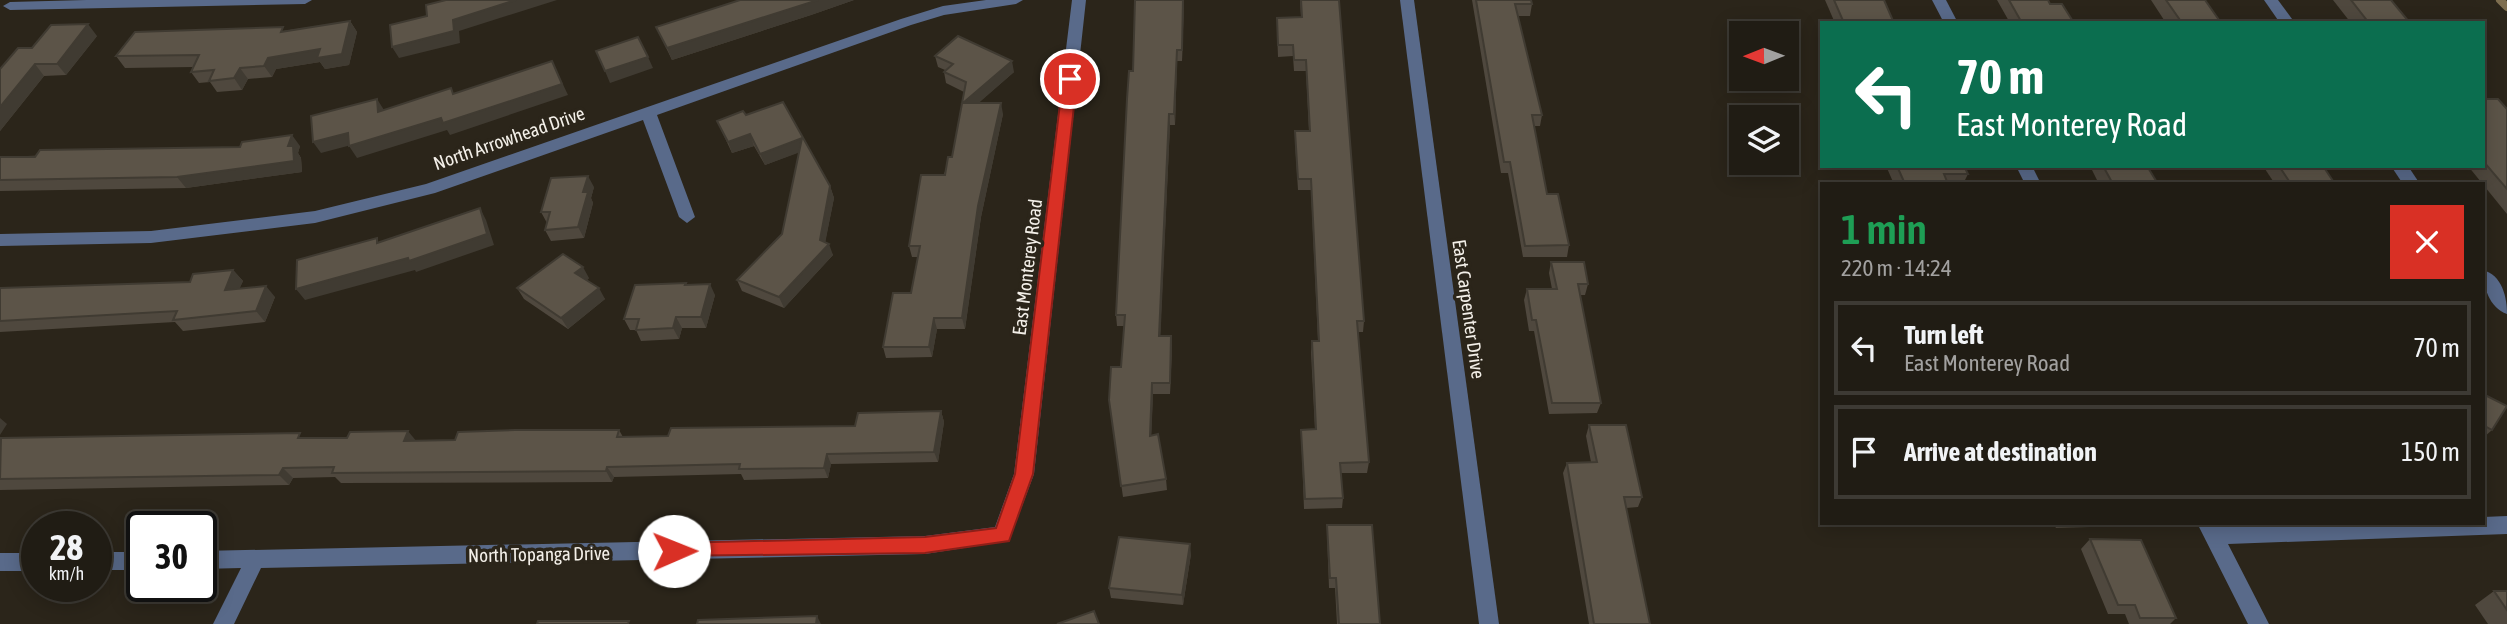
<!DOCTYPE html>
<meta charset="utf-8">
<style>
:root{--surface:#201c14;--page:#2d2922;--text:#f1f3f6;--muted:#a2a1a0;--line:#3d3a34}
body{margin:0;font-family:"Asap Condensed",sans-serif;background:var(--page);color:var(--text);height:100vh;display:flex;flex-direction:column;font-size:26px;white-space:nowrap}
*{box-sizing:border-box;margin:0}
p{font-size:23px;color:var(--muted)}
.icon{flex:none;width:38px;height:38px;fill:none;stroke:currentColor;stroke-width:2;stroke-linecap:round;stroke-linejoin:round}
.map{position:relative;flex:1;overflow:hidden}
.sheet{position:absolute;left:1820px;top:182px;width:665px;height:343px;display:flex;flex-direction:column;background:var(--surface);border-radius:0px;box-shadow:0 4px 18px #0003,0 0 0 2px var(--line)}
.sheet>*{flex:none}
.hud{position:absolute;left:1820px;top:21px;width:665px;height:147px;border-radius:0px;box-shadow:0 4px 18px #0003,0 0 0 2px var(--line);background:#0b6e4f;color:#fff;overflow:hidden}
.needle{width:46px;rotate:269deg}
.tools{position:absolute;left:1729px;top:21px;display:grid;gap:14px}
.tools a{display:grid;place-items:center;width:70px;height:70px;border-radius:0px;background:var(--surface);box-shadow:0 4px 18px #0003,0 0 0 2px var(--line);font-size:35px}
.speed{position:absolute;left:21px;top:511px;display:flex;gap:14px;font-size:35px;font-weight:700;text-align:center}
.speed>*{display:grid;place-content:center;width:91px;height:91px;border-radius:50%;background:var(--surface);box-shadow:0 4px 18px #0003,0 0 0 2px var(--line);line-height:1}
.speed small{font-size:18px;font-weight:400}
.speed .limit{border:4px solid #111;border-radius:10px;background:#fff;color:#111}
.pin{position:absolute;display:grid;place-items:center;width:60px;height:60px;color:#fff;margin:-30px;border:4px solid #fff;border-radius:50%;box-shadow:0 2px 7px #0007}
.me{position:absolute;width:77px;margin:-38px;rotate:89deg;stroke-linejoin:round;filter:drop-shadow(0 0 5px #0008)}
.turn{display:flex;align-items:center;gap:24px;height:147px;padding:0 21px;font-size:32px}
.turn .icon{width:91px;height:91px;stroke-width:2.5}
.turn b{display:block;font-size:49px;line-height:60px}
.round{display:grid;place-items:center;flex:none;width:74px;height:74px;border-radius:0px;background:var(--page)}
.head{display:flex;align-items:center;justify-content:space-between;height:119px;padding:0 21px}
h1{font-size:42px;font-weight:600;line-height:52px;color:#1e9e55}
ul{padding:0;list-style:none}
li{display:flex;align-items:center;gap:21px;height:94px;margin:0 14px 10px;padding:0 7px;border:4px solid var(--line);border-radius:0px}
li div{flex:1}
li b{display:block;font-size:26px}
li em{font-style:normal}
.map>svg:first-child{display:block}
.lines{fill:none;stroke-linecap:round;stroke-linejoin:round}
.stream{stroke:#7e6e4f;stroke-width:8}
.minor{fill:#596a8a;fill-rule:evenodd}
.wall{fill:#4f483e}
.shaded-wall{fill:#403b32}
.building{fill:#5c5448;stroke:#403b32;stroke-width:2}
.route{fill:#d93025;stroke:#8d1f18;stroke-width:2}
.labels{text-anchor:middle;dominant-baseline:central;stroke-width:7;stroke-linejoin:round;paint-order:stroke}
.street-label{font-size:19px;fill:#f3efe8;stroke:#2b251a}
</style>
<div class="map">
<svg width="2507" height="624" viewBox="0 0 2507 624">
<rect width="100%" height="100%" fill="#2b251a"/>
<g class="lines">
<polyline class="stream" points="2500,0 2507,7"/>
<g class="minor">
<polygon points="86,0 312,0 305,4 10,10 3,6 10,2"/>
<polygon points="986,0 1023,0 1016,4 944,15 911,25 657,115 695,217 687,223 679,217 643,120 435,193 315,223 151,243 0,246 0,234 151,231 315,211 426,184 901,19 943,6"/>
<polygon points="1072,0 1086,0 1034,474 1009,541 925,554 261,568 234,624 213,624 241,568 201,569 201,551 925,536 995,527 1014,474"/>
<polygon points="1400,0 1414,0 1499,624 1479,624"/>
<polygon points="1932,0 1946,0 1958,23 1944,23"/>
<polygon points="2264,0 2278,0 2295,23 2280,23"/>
<polygon points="2016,166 2032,166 2041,184 2025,184"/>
<polygon points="2391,166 2408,166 2420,184 2403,184"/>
<path d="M2483,270C2502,275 2507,297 2507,314C2489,308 2483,286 2483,270Z"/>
<polygon points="2507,516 2507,534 2228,544 2269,624 2248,624 2197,523 2217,523 2219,527 2325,523 2483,523 2483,517"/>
<rect x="96" y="552" width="46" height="18"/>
<rect x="0" y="553" width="37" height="18"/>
</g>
</g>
<g class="wall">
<polygon points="740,0 854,0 811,15 672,60 656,27"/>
<polygon points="1184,0 1182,61 1177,61 1175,125 1170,125 1160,336 1171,336 1172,347 1170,394 1153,394 1151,435 1166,479 1167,490 1123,497 1109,400 1121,367 1124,326 1117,326 1116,315 1133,71"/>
<polygon points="1300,0 1339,0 1364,321 1363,332 1358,332 1369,462 1367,473 1341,473 1343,498 1342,508 1304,509 1301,430 1315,430 1311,352 1312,341 1318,341 1311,190 1298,190 1295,142 1295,131 1309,131 1306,71 1294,71 1293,56 1278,57 1277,29 1277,18 1301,17"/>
<polygon points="1472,0 1531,0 1532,4 1530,16 1518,16 1542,115 1540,126 1534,126 1547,194 1569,245 1567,257 1523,257 1508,173 1501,173"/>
<polygon points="1825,0 1884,0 1894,23 1835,23"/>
<polygon points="1997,0 2048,0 2050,4 2074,23 2010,23"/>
<polygon points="2151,0 2205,0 2219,20 2217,23 2166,23"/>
<polygon points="2333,0 2391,0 2410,23 2351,23"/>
<polygon points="350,21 357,32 349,65 325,69 320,62 276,69 272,77 248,79 242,90 217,92 210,82 199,83 191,72 193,67 125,68 116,56"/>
<polygon points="97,36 66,75 44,76 0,131 0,69 32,48"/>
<polygon points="935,56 1014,72 978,103 1003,114 981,217 965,329 937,329 932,357 886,358 883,347 911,293 918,257 912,257 909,246 952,157 964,92 946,83 944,72 945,70 938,67"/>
<polygon points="2483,97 2486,99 2507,109 2507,214 2468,166 2483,166"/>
<polygon points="783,102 830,186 834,198 825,242 833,255 784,308 742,291 737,280 782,234 799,152 765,165 754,146 732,153 717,121 746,115"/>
<polygon points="300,146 298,153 301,158 302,172 186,188 0,191 0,157"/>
<polygon points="1886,166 1964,166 1968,174 1963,184 1894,184"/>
<polygon points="2090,166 2147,166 2158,184 2099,184"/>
<polygon points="2263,166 2323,166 2335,184 2275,184"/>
<polygon points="594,187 591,198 593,203 584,238 551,241 545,230 547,223 541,212"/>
<polygon points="1551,262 1588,284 1585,295 1580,295 1601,403 1597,413 1549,414 1534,331 1529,331 1524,300 1527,289 1552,289 1549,273"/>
<polygon points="233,270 243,281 239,289 275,297 265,322 183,331 175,322 0,332 0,288 190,282"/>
<polygon points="589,278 587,280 605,299 568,329 524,299 517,288"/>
<polygon points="687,285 715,295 706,328 682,328 679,339 641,341 636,330 630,330 624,319"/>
<polygon points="2483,394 2492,430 2483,438"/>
<polygon points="941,411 944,422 938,462 831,464 828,478 744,480 741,474 614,477 612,482 341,483 335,477 293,478 289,485 0,490 0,440 305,438 416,441 455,440 619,430 623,437 668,436 855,426"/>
<polygon points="1589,425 1642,497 1638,507 1626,508 1650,624 1589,624 1563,473 1567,463 1591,462 1586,436"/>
<polygon points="2053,523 2093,523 2090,527 2056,528"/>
<polygon points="1327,525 1380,624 1337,624 1335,588 1329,588 1327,535"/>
<polygon points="2090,539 2176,618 2170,624 2129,624 2125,614 2108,614 2081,549"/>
<polygon points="1191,554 1183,605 1111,598 1109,588"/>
<polygon points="2494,591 2507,591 2507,624 2488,624 2475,605"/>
</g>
<g class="shaded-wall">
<polygon points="516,0 557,0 459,31 460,43 399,58 392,47 453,20"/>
<polygon points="818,0 854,0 811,15 672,60 667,48"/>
<polygon points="1183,0 1184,0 1182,61 1182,50"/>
<polygon points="350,21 357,32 349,65 325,69 320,62 276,69 272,77 264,66 268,58 320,49"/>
<polygon points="88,24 97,36 66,75 57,64"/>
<polygon points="1177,50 1177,61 1175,125 1174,114"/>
<polygon points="648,57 653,68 610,83 605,71"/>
<polygon points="552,61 568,95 450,135 447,130 357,158 349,146"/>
<polygon points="1012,61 1014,72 965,115 963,103"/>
<polygon points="35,64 44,76 0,131 0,107"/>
<polygon points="240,68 248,79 242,90 234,78"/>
<polygon points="377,99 384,110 378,112"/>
<polygon points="1001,103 1003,114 981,217 965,329 962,318 978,206"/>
<polygon points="1169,114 1170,125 1160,347 1159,336"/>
<polygon points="348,133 355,144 321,153 313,142"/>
<polygon points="750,134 754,146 732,153 728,142"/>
<polygon points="292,135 300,146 298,153 301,158 302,172 186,188 177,177 288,146"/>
<polygon points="802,138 806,150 765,165 760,154"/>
<polygon points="588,176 594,187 591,198 593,203 584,238 578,227 583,192"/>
<polygon points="830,186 834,198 824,249 829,244 833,255 784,308 779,297 820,240"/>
<polygon points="480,208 486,220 494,245 416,272 415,270 305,300 296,289"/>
<polygon points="583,267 589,278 582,284 575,273"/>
<polygon points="233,270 243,281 234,301 225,290"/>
<polygon points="710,284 715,295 706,328 701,317"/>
<polygon points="266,286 275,297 265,322 256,311"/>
<polygon points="599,288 605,299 568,329 561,318"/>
<polygon points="676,317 682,328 679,339 673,328"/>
<polygon points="934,318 937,329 932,357 929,347"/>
<polygon points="1171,336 1172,347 1170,394 1170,383"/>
<polygon points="1152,383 1153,394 1151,446 1150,436"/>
<polygon points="941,411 944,422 938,462 934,452"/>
<polygon points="0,418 7,424 0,435"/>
<polygon points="408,431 417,442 404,441"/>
<polygon points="827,454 831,464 828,478 824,468"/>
<polygon points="607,467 614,477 612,482 606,471"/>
<polygon points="283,468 293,478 289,485 279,475"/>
<polygon points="1190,544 1191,554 1183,605 1182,595"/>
<polygon points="817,616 821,624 816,624"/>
</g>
<g class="building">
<polygon points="446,0 516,0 453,20 454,31 392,47 390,25 427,16 426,5"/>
<polygon points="740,0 818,0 667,48 656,27"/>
<polygon points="1135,0 1183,0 1182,50 1177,50 1174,114 1169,114 1159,336 1171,336 1170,383 1152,383 1150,436 1158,434 1166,479 1121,486 1109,400 1111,367 1121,367 1125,315 1116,315 1127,99 1129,71 1133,71"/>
<polygon points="1301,0 1339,0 1364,321 1357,321 1369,462 1340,463 1343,498 1305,499 1301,430 1316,429 1312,341 1319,341 1311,179 1298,179 1295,131 1310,131 1306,60 1294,60 1293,45 1278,45 1277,18 1302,17"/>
<polygon points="1476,0 1531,0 1532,4 1515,4 1542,115 1532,115 1547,194 1558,194 1569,245 1525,246 1510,162 1504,162"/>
<polygon points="1834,0 1884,0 1894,23 1844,23"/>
<polygon points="2009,0 2048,0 2050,4 2062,4 2074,23 2022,23"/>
<polygon points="2166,0 2205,0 2219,20 2180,20"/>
<polygon points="2351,0 2391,0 2410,23 2369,23"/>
<polygon points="350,21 342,54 317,58 320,49 268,58 264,66 240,68 234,78 209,81 214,70 191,72 199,55 116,56 135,32 283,27 281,32"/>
<polygon points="88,24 57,64 35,64 0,107 0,69 18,48 32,48 51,25"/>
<polygon points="958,36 1012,61 963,103 1001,103 978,206 962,318 934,318 929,347 883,347 893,293 911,293 920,246 909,246 921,175 945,175 948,157 952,157 966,82 944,72 953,64 935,56"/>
<polygon points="638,37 648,57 605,71 596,51"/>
<polygon points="552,61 562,84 443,123 441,118 349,146 348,133 313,142 311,116 377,99 378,112 451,88 453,94"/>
<polygon points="2483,97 2486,99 2498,99 2507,109 2507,189 2483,161"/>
<polygon points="783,102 830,186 820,240 829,244 779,297 737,280 782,234 802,138 760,154 750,134 728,142 717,121 743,111 746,115"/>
<polygon points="292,135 288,146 293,146 294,161 177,177 0,180 0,157 35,157 40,150 240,147 242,142"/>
<polygon points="1897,166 1964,166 1968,174 1944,174 1948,184 1905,184"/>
<polygon points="2103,166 2147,166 2158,184 2113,184"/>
<polygon points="2279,166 2323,166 2335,184 2291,184"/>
<polygon points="588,176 583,192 588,192 578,227 545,230 550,212 541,212 551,178"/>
<polygon points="480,208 487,234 409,261 408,258 296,289 297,260 377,238 377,243"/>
<polygon points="563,254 583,267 575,273 599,288 561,318 517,288"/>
<polygon points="1551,262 1584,262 1588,284 1578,284 1601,403 1552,403 1536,320 1532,320 1527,289 1557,289"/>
<polygon points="233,270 225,290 266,286 256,311 173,320 177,311 0,321 0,288 190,282 193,274"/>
<polygon points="686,283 685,285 710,284 701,317 676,317 673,328 636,330 639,319 624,319 635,285"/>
<polygon points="2483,394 2507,406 2492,430 2483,425"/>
<polygon points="941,411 934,452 827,454 824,468 739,469 740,464 607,467 606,471 332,473 334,467 283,468 279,475 0,479 1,438 300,433 298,438 347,438 350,432 408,431 404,441 455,440 458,432 515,430 619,430 617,437 668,436 671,428 855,426 858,413"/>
<polygon points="1589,425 1626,425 1642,497 1624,497 1650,624 1594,624 1567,463 1597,462"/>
<polygon points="1327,525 1372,525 1380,624 1339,624 1336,578 1330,578"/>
<polygon points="1119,537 1190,544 1182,595 1109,588"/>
<polygon points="2090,539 2141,540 2176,618 2140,618 2135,605 2118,605"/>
<polygon points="2494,591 2507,591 2507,610"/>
<polygon points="1094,611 1099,624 1057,624"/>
<polygon points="817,616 816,624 697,624 698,620"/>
<polygon points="538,621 629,621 628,624 537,624"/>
</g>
<polygon class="route" points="1070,75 1077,79 1033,474 1009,541 925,553 667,556 665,551 667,545 674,543 925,537 996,528 1015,474 1063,79"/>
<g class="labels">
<g class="street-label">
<text transform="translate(509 138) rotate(-19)">North Arrowhead Drive</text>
<text transform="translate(1027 267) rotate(-83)">East Monterey Road</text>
<text transform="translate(1469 309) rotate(82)">East Carpenter Drive</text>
<text transform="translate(539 554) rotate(-1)">North Topanga Drive</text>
</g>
</g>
</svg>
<div class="tools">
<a><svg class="needle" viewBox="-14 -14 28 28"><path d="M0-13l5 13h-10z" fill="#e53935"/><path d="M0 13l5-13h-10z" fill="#a2a1a0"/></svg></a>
<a><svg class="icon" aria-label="layers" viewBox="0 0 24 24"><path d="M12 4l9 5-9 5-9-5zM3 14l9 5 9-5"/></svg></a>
</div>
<div class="speed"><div>28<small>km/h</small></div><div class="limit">30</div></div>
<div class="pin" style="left:1070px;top:79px;background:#d93025"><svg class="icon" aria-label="arrive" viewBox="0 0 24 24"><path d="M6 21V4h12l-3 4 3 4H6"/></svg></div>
<svg class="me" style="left:674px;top:551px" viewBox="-20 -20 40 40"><circle r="19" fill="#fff"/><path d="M0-13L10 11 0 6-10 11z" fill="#d93025"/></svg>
<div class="hud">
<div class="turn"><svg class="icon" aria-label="left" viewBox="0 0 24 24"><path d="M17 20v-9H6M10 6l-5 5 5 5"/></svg><div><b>70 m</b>East Monterey Road</div></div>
</div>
<section class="sheet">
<div class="head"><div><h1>1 min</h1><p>220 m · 14:24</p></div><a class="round" style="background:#d93025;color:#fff"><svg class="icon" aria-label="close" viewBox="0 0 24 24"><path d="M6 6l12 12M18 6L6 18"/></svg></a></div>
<ul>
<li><svg class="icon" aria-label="left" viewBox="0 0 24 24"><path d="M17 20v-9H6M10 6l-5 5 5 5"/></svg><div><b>Turn left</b><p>East Monterey Road</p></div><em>70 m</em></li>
<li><svg class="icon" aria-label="arrive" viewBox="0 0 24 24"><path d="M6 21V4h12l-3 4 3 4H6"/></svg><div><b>Arrive at destination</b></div><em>150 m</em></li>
</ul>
</section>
</div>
